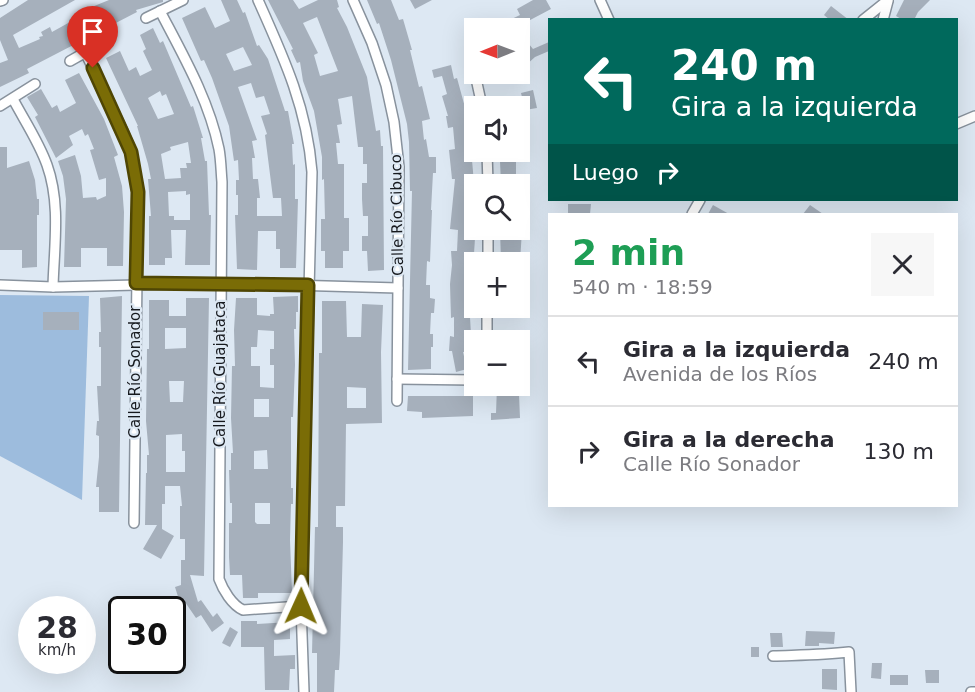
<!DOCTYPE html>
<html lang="es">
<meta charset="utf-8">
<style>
:root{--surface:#fff;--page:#f7f7f7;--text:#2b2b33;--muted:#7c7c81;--line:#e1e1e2}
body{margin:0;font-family:"DejaVu Sans",sans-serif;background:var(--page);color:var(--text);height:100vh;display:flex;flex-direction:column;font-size:22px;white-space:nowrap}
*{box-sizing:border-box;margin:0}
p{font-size:20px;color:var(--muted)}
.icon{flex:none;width:33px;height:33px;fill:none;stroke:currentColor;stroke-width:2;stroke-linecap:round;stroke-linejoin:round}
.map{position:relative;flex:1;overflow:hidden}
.sheet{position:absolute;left:548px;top:213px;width:410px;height:294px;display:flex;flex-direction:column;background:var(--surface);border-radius:0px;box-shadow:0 6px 24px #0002}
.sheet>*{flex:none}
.guide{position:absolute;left:548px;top:18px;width:410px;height:183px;border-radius:0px;box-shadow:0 6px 24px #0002;background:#00695c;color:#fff;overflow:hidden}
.needle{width:39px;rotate:269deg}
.controls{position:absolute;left:464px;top:18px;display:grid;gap:12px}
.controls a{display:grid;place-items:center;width:66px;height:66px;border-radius:0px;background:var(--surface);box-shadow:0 6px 24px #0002;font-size:30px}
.speed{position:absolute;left:18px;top:596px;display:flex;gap:12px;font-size:30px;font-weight:700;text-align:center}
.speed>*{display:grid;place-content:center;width:78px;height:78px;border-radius:50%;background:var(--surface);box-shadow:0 6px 24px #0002;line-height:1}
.speed small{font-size:15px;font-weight:400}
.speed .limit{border:3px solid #111;border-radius:9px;background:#fff;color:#111}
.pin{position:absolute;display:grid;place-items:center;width:51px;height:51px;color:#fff;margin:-62px -26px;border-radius:50% 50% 50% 0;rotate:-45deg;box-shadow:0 0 6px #0007}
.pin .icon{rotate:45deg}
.me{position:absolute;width:66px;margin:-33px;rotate:1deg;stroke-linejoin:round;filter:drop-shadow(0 0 4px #0008)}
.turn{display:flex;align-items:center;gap:21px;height:126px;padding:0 24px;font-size:27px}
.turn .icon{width:78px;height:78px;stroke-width:2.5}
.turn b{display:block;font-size:42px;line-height:51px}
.then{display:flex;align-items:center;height:57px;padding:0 24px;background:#0003;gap:12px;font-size:22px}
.round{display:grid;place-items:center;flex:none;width:63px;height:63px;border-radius:0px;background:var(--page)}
.overview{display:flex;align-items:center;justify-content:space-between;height:102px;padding:0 24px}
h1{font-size:36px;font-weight:600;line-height:45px;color:#1e9e55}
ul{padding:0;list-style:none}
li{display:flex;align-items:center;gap:18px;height:90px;padding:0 24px;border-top:2px solid var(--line)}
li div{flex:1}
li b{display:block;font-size:22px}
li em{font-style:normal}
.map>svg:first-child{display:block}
.green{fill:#9dbcdd}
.building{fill:#a6b0bc;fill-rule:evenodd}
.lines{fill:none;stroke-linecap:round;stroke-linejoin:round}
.minor-casing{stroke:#88929d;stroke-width:12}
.minor{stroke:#fff;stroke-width:9}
.route-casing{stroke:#4f4604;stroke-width:15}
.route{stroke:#7a6c06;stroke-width:10}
.labels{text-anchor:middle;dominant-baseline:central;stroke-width:4.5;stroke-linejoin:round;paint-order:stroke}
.street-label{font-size:15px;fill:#16191e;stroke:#dde8f3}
</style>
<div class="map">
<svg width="975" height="692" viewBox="0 0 975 692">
<rect width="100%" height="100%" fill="#dde8f3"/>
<polygon class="green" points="0,295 89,296 82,500 0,456"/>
<g class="building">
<polygon points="28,0 75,0 13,35 19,48 40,39 39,37 43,36 41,32 50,27 52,32 70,22 69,20 82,11 109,0 163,0 163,2 136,10 137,12 27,69 29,73 0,87 0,63 8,60 0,40 0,18"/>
<path d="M221,0H237L243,13L245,12L257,46L259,45L268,59L285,111H288L294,144H292L293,165L295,164V199H298L296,268H280V249H276V231H258L257,270L237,269L235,215H238V195H236V180H239L238,160L234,161L229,126L212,78L204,60L201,61L182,18L205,7L215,28L230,21ZM243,47L252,65L234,71L226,54ZM251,83L256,98L264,96L270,114L261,116L267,134L265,135L273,198H281L282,216H257V198H260L258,179H253L252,158H255L252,141L257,140L238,87Z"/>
<path d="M268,0H293L299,9L318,0H337L339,7L337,8L347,27L367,77L376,131L380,130L381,146H383L384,270L368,271L367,251H362V236H368V216H363L362,199V183H367V164H363V147H358L352,96L338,99L342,124L337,125L340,143H336L338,164H344V218H349V251H343V268H325V251H321V219H325L324,179L322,180V157L314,111L303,81L300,62L297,63L291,50L293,49ZM317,17L338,71L320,76L314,55L318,53L303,23Z"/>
<polygon points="367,0 391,0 399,20 403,19 412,50 410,50 419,87 422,86 430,119 422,121 424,140 426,139 429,157 436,157 436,173 433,173 431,210 432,210 430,262 427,261 426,285 430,285 430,298 435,299 434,313 431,313 430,334 433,334 433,347 431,347 431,369 408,370 412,191 410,191 409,142 407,124 391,60 379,23 377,24"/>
<polygon points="410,0 432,0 415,9"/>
<polygon points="533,0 546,0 551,9 515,28 493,28 520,15 517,9"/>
<polygon points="904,0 930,0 918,12 914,20 903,20 896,16"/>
<polygon points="831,6 849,20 830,20 824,15"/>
<path d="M153,28L160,43L163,41L191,107L193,106L203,138H201L205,161H207L209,215H211L210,265H185L186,230H171L172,258H165V265H149V216H151L148,179H151L148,164L137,126H138L106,58L120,51L129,71L136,67L140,76L152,70L143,51L146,49L140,35ZM160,91L162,96L166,94L174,114L158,119L148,98ZM188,142L191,163H186L187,168H180L181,178L165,179L161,154L171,150L170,147ZM186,191V195L190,194V220H174V216H169L168,192Z"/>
<polygon points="524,38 533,49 549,42 549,51 535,57 525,66 519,59 519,42"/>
<polygon points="451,65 454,79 457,78 466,111 470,148 473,148 474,160 472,160 474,183 473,238 475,238 470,317 472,352 463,352 467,369 456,372 452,351 449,351 450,336 454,337 454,317 451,318 450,284 452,265 451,251 457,251 458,230 450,229 455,179 452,179 449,150 455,149 453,127 448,128 446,116 448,116 442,96 447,94 442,76 434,78 432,70"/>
<polygon points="79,73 104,119 118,155 114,157 122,186 124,212 123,266 107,266 107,248 81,248 81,267 64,267 66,199 63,176 58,161 75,155 81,176 83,198 96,197 97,200 106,196 106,178 99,180 90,150 94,149 88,134 85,136 82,129 69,136 73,145 56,158 35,117 38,115 27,97 41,89 52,108 57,105 60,112 76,103 65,80"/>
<polygon points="533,90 537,108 525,110 521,93"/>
<polygon points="0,147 7,147 7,168 29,161 35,180 37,199 39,199 39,215 37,215 37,267 22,268 22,250 0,250"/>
<polygon points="500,161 516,161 516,184 501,184"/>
<polygon points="568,204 591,204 590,214 568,214"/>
<polygon points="713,205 729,214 708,214"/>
<polygon points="810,205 823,214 803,214"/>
<polygon points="500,230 522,230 520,262 501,262"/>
<polygon points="122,296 119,512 99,512 99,487 96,487 99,457 99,436 96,435 97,421 99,421 97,386 101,386 101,347 99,347 99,332 101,332 100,298"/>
<path d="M298,296V312H296V329H294L295,365L293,417H291V488H293V504H291L290,540L292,593H258V598H243L242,575H230L229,557V523H232V503H230L229,470H231V453H233L231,418L232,366H235L234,330L236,298H257V315L270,316V314H274L273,297ZM258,330L274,331V349H270V365H274V388L260,387V366H251V347H257ZM254,399H269V417H254ZM267,450L268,469H254V451ZM255,503H270V524H257L255,522Z"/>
<path d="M186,298H209L204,576L190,575L198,602L201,600L213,617L217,613L224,623L212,632L201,615L196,618L185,602L180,603L175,587L181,585V560H185V539H180V506H182L180,486H165V504H162V529L174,536L161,559L143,549L157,525H145L146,473H147V455H149L146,421L147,349H149V300H169V316H186ZM165,328H186V348L165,349ZM169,381H184L183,402H170ZM182,434V451H185V472H166V435Z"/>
<path d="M322,301H346L347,337H361L362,304L383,305L381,352L382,423L346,424L345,506H336V527H343V542L340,653L339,670H335L334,692H317V653H312L315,527H318L319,353H322ZM347,387L366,388V408H347Z"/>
<rect x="43" y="312" width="36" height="18"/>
<polygon points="497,386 521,386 521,394 519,394 520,418 491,420 491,413 496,413"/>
<polygon points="408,396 473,396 473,416 422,418 422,412 407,411"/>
<polygon points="241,621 257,621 257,624 290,622 290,639 274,640 274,656 295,655 295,669 290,669 289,690 265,690 264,647 241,647"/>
<polygon points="230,627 238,632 230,647 222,643"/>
<polygon points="806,631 835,632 834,644 819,643 819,646 805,646"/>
<polygon points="770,633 782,633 783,647 771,647"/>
<rect x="751" y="647" width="8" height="10"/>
<polygon points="872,663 882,663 881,679 871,678"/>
<polygon points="822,669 837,669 837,690 822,689"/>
<polygon points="925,670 939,670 939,683 926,683"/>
<rect x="890" y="675" width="18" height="10"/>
</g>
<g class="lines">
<g class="minor-casing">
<g id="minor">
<path d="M258,0C284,58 307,108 312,172L301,606L304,692"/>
<polyline points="353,0 372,43 386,85 394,122 399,167 397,401"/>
<polyline points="600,0 609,20"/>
<polyline points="0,1 3,0"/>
<path d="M160,11C183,55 209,100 219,149C221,160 221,171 222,182L219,579C223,590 232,605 243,610L301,606"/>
<polyline points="146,18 183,0"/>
<polyline points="863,20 888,0"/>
<polyline points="883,20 888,1"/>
<polyline points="85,52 123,131 131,152 138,192 134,523"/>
<polyline points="70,61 109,39"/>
<polyline points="475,74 482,106"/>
<path d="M13,99C24,120 39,142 47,165C61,204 54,247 53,287"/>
<polyline points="0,106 35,84"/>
<polyline points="956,124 975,116"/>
<polyline points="487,152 488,184"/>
<polyline points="692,214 700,200"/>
<polyline points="488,262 488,230"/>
<polyline points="0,285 53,287 221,283 398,288"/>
<polyline points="487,340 487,308"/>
<polyline points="397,379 474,380"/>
<path d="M773,656C799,655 823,655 849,652L851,692"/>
<polyline points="971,692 975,692"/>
</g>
</g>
<use href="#minor" class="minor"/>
</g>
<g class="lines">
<g class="route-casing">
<polyline id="route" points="93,68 131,152 138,192 136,283 308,285 301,606"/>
</g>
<use href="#route" class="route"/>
</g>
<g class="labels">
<g class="street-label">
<text transform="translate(397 215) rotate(-91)">Calle Río Cibuco</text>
<text transform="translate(135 372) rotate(-90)">Calle Río Sonador</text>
<text transform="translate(220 374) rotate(-90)">Calle Río Guajataca</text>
</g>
</g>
</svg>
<div class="controls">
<a><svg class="needle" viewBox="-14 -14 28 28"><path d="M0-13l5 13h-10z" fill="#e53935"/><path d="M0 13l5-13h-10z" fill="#7c7c81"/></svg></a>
<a><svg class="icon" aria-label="sound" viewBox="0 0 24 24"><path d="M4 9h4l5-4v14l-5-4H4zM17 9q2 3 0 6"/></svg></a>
<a><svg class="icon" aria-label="search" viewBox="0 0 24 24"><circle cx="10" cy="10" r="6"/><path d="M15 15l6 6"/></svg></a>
<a>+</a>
<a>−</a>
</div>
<div class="speed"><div>28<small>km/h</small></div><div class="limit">30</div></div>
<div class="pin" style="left:93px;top:68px;background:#d93025"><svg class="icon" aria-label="arrive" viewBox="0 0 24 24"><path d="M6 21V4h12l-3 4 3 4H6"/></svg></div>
<svg class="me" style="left:301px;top:606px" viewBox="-20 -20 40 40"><path d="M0-17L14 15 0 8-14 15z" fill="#7a6c06" stroke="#fff" stroke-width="4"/></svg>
<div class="guide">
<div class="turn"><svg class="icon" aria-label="left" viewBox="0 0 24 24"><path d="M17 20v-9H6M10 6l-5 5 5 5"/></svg><div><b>240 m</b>Gira a la izquierda</div></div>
<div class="then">Luego<svg class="icon" aria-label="right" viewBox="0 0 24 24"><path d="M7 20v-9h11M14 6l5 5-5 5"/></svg></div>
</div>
<section class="sheet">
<div class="overview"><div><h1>2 min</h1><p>540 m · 18:59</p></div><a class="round"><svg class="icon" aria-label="close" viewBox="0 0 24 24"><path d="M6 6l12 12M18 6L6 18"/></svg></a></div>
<ul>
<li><svg class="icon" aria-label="left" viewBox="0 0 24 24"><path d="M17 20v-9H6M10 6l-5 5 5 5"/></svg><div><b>Gira a la izquierda</b><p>Avenida de los Ríos</p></div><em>240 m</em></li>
<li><svg class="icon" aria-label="right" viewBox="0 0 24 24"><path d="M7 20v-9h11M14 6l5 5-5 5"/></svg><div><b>Gira a la derecha</b><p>Calle Río Sonador</p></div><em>130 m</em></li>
</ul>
</section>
</div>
